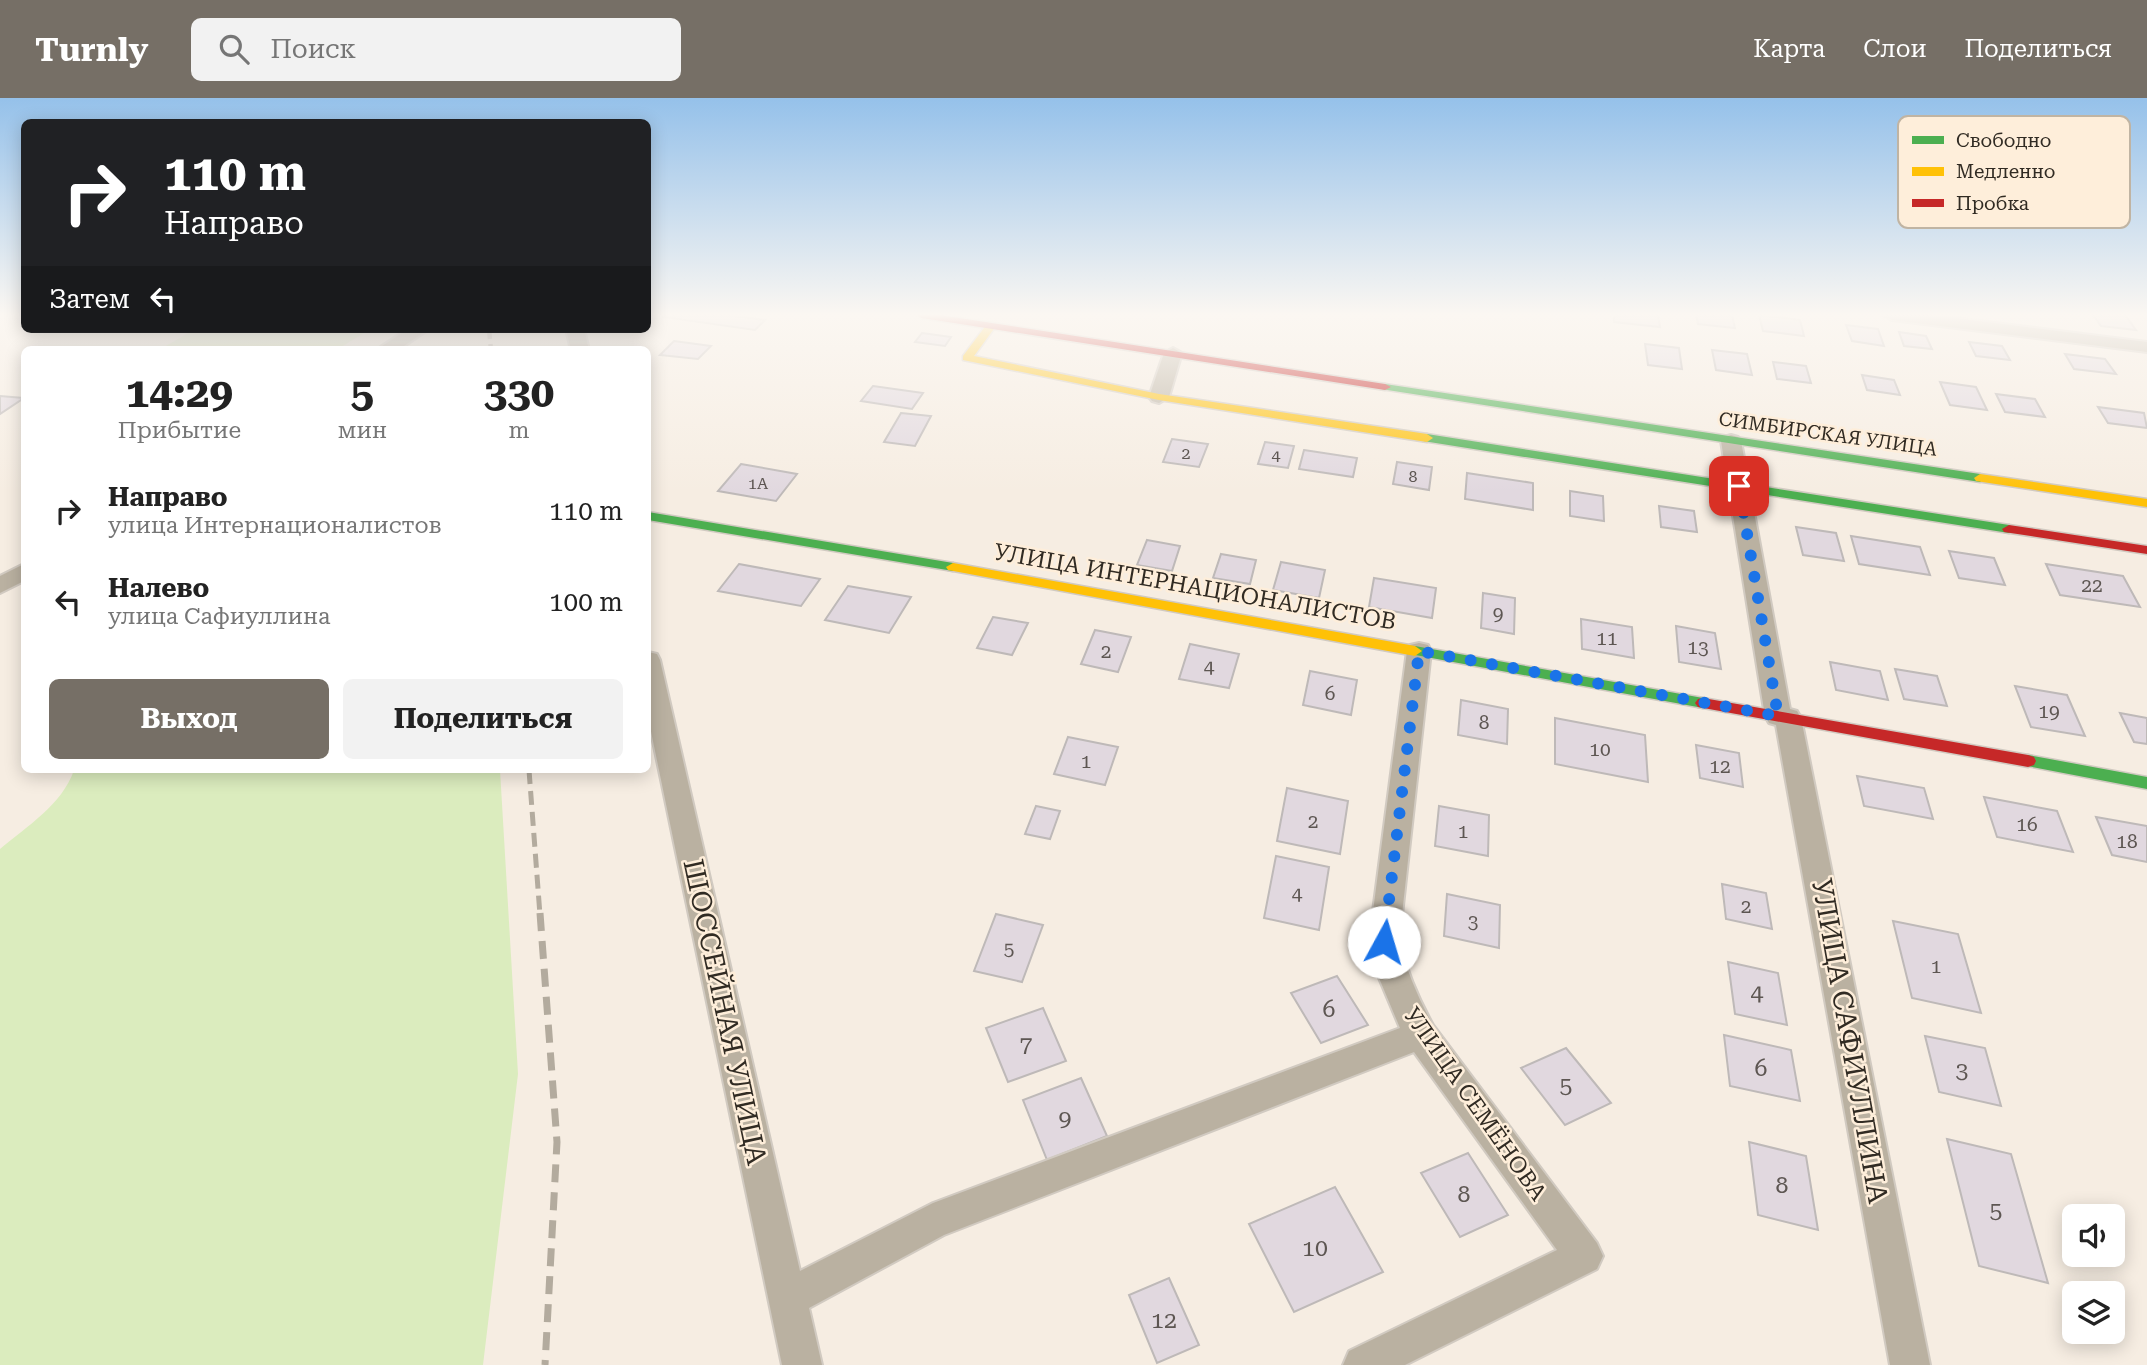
<!DOCTYPE html>
<html lang="ru">
<meta charset="utf-8">
<style>
:root{--surface:#fff;--page:#f2f2f2;--text:#222;--muted:#767676;--accent:#766f66}
body{margin:0;font-family:"Roboto Serif",serif;background:var(--page);color:var(--text);height:100vh;display:flex;flex-direction:column;font-size:26px;white-space:nowrap}
*{box-sizing:border-box;margin:0}
p{font-size:23px;color:var(--muted)}
.icon{flex:none;width:38px;height:38px;fill:none;stroke:currentColor;stroke-width:2;stroke-linecap:round;stroke-linejoin:round}
.map{position:relative;flex:1;overflow:hidden}
.panel{position:absolute;left:21px;top:248px;width:630px;height:427px;display:flex;flex-direction:column;background:var(--surface);border-radius:10px;box-shadow:0 4px 18px #0003}
.panel>*{flex:none}
.hud{position:absolute;left:21px;top:21px;width:630px;height:214px;border-radius:10px;box-shadow:0 4px 18px #0003;background:#202124;color:#fff;overflow:hidden}
.tools{position:absolute;left:2062px;top:1106px;display:grid;gap:14px}
.tools a{display:grid;place-items:center;width:63px;height:63px;border-radius:10px;background:var(--surface);box-shadow:0 4px 18px #0003;font-size:35px}
.pin{position:absolute;display:grid;place-items:center;width:60px;height:60px;color:#fff;margin:-30px;border-radius:14px;box-shadow:0 4px 10px #0006}
.me{position:absolute;width:77px;margin:-38px;rotate:6deg;stroke-linejoin:round;filter:drop-shadow(0 0 5px #0008)}
.turn{display:flex;align-items:center;gap:24px;height:147px;padding:0 28px;font-size:32px}
.turn .icon{width:91px;height:91px;stroke-width:2.5}
.turn b{display:block;font-size:49px;line-height:60px}
.then{display:flex;align-items:center;height:66px;padding:0 28px;background:#0003;gap:14px;font-size:26px}
.eta{display:flex;justify-content:space-evenly;align-items:center;height:119px;text-align:center}
.eta b{font-size:42px;font-weight:700;line-height:49px}
.primary-button{display:flex;gap:14px;margin-top:auto;padding:14px 28px}
.primary-button a{flex:1;height:80px;border-radius:10px;background:var(--accent);color:#fff;font-size:28px;font-weight:700;line-height:80px;text-align:center}
.primary-button a+a{background:var(--page);color:var(--text)}
ul{padding:0;list-style:none}
li{display:flex;align-items:center;gap:21px;height:91px;padding:0 28px}
li div{flex:1}
li b{display:block;font-size:26px}
li em{font-style:normal}
header{display:flex;align-items:center;gap:42px;box-sizing:border-box;height:98px;padding:0 35px;background:var(--accent);color:#fff}
header strong{font-size:33px}
nav{display:flex;gap:38px;margin-inline-start:auto;font-size:24px}
.search{width:490px;height:63px;background:var(--page);display:flex;align-items:center;gap:18px;box-sizing:border-box;padding:0 24px;border-radius:10px;color:var(--muted);font-size:26px}
.map>svg:first-child{display:block}
.green{fill:#dbecbe}
.building{fill:#e1d8df;stroke:#beb9b8;stroke-width:2}
.lines{fill:none;stroke-linecap:round;stroke-linejoin:round}
.street-casing{stroke:#d1cac1;stroke-width:4}
.fast-casing{stroke:#d1cac1;stroke-width:3}
.slow-casing{stroke:#d1cac1;stroke-width:3}
.jam-casing{stroke:#d1cac1;stroke-width:3}
.street{fill:#bab1a1;fill-rule:evenodd}
.fast{fill:#4caf50;fill-rule:evenodd}
.slow{fill:#ffc107;fill-rule:evenodd}
.jam{fill:#c62828;fill-rule:evenodd}
.rail-far2{stroke:#b3ab9e;stroke-width:4.5;stroke-dasharray:10 5;stroke-linecap:butt}
.rail-far1{stroke:#b3ab9e;stroke-width:5;stroke-dasharray:14 7;stroke-linecap:butt}
.rail{stroke:#b3ab9e;stroke-width:7;stroke-dasharray:18 10;stroke-linecap:butt}
.route{stroke:#1a73e8;stroke-width:12;stroke-dasharray:0 21.6}
.labels{text-anchor:middle;dominant-baseline:central;stroke-width:5;stroke-linejoin:round;paint-order:stroke}
.far-number-label{font-size:16px;fill:#5d5652}
.far-street-label{font-size:19px;fill:#312b23;stroke:#feeeda}
.number-label{font-size:19px;fill:#5d5652}
.street-label{font-size:23px;fill:#312b23;stroke:#feeeda}
.near-number-label{font-size:23px;fill:#5d5652}
.near-street-label{font-size:28px;fill:#312b23;stroke:#feeeda}
.key{fill:#feeeda;stroke:#c0b4a3;stroke-width:2}
.key-label{font-size:19px;fill:#312b23}
</style>
<header>
<strong>Turnly</strong>
<div class="search"><svg class="icon" aria-label="search" viewBox="0 0 24 24"><circle cx="10" cy="10" r="6"/><path d="M15 15l6 6"/></svg>Поиск</div>
<nav><a>Карта</a><a>Слои</a><a>Поделиться</a></nav>
</header>
<div class="map">
<svg width="2147" height="1267" viewBox="0 0 2147 1267">
<rect width="100%" height="100%" fill="#f6ede2"/>
<g class="green">
<polygon points="195,231 371,231 336,252 159,252"/>
<path d="M74,672H500L518,976L483,1267H0V751C27,728 62,707 74,672Z"/>
</g>
<g class="building">
<polygon points="667,217 726,217 765,222 755,232 664,219"/>
<polygon points="1614,217 1658,217 1660,229 1614,224"/>
<polygon points="1696,217 1732,217 1735,230 1698,226"/>
<polygon points="1759,217 1800,222 1804,238 1763,233"/>
<polygon points="2093,217 2125,217 2136,232 2101,228"/>
<polygon points="1846,227 1878,231 1884,248 1852,243"/>
<polygon points="1899,234 1926,238 1932,251 1904,248"/>
<polygon points="922,235 951,239 945,248 915,244"/>
<polygon points="674,243 711,248 698,261 660,257"/>
<polygon points="1969,244 2002,248 2010,262 1976,258"/>
<polygon points="1645,246 1679,250 1682,271 1648,267"/>
<polygon points="1712,252 1747,256 1752,277 1716,272"/>
<polygon points="2065,256 2105,261 2116,276 2074,271"/>
<polygon points="1773,264 1806,268 1811,285 1777,281"/>
<polygon points="1862,277 1894,282 1900,297 1867,292"/>
<polygon points="1940,284 1976,289 1987,312 1950,307"/>
<polygon points="873,288 923,295 912,311 861,303"/>
<polygon points="1996,296 2035,301 2045,319 2005,314"/>
<polygon points="0,298 24,300 0,316"/>
<polygon points="2098,309 2144,315 2147,330 2108,325"/>
<polygon points="901,315 931,318 915,348 884,344"/>
<polygon points="1172,341 1208,346 1199,369 1163,364"/>
<polygon points="1265,344 1294,348 1288,370 1258,366"/>
<polygon points="1304,352 1357,360 1353,379 1299,371"/>
<polygon points="1397,364 1432,369 1429,392 1393,386"/>
<polygon points="741,366 797,376 776,403 718,393"/>
<polygon points="1467,375 1533,385 1533,412 1465,401"/>
<polygon points="1570,393 1603,398 1604,423 1570,418"/>
<polygon points="1659,408 1694,413 1697,434 1661,429"/>
<polygon points="1796,429 1836,435 1844,463 1803,457"/>
<polygon points="1851,438 1920,449 1930,477 1859,466"/>
<polygon points="1147,442 1180,448 1172,473 1137,467"/>
<polygon points="1949,453 1994,460 2005,487 1959,480"/>
<polygon points="1221,456 1256,462 1250,486 1213,480"/>
<polygon points="1281,464 1325,472 1319,500 1273,492"/>
<polygon points="739,466 820,481 801,508 718,493"/>
<polygon points="2046,466 2123,478 2140,509 2060,497"/>
<polygon points="1374,480 1436,490 1432,520 1369,509"/>
<polygon points="848,488 911,499 889,535 825,522"/>
<polygon points="1483,495 1515,500 1514,536 1481,530"/>
<polygon points="993,519 1028,525 1012,557 977,550"/>
<polygon points="1581,521 1632,529 1634,560 1582,551"/>
<polygon points="1676,528 1715,535 1721,571 1679,564"/>
<polygon points="1095,532 1131,539 1118,574 1081,566"/>
<polygon points="1190,546 1239,556 1229,590 1179,581"/>
<polygon points="1830,564 1880,573 1888,602 1836,592"/>
<polygon points="1895,571 1937,578 1947,608 1904,601"/>
<polygon points="1310,573 1357,582 1351,617 1303,607"/>
<polygon points="2015,588 2067,597 2085,638 2031,629"/>
<polygon points="1461,602 1508,611 1507,646 1458,637"/>
<polygon points="2120,615 2147,620 2147,646 2134,644"/>
<polygon points="1555,620 1645,637 1648,684 1555,666"/>
<polygon points="1068,639 1118,649 1105,687 1054,676"/>
<polygon points="1696,647 1739,655 1743,689 1700,680"/>
<polygon points="1857,678 1924,690 1933,721 1864,708"/>
<polygon points="1287,690 1348,703 1340,756 1277,743"/>
<polygon points="1984,699 2057,713 2073,754 1997,739"/>
<polygon points="1036,708 1060,713 1050,741 1025,736"/>
<polygon points="1439,708 1489,717 1488,758 1435,748"/>
<polygon points="2096,719 2147,728 2147,764 2112,757"/>
<polygon points="1276,758 1329,769 1319,832 1264,820"/>
<polygon points="1722,786 1766,795 1772,831 1726,821"/>
<polygon points="1447,796 1500,807 1499,850 1444,838"/>
<polygon points="996,816 1043,827 1022,884 974,873"/>
<polygon points="1893,823 1958,836 1981,915 1912,900"/>
<polygon points="1728,864 1778,875 1787,927 1735,916"/>
<polygon points="1337,878 1368,927 1321,945 1291,895"/>
<polygon points="1043,910 1066,963 1008,984 986,930"/>
<polygon points="1724,937 1791,952 1800,1003 1730,988"/>
<polygon points="1925,938 1985,950 2001,1008 1939,994"/>
<polygon points="1566,950 1611,1005 1565,1027 1521,970"/>
<polygon points="1081,980 1107,1038 1047,1062 1023,1002"/>
<polygon points="1947,1041 2011,1056 2048,1185 1979,1168"/>
<polygon points="1749,1044 1806,1058 1818,1132 1758,1117"/>
<polygon points="1468,1055 1508,1117 1460,1139 1421,1075"/>
<polygon points="1335,1089 1383,1174 1294,1214 1249,1126"/>
<polygon points="1169,1180 1199,1247 1157,1265 1129,1197"/>
</g>
<g class="lines">
<g class="street-casing">
<g id="street">
<polygon points="1883,217 1931,217 2147,244 2147,254 1892,222"/>
<polygon points="408,231 429,231 398,252 376,252"/>
<polygon points="566,231 584,231 589,252 571,252"/>
<polygon points="1173,250 1182,255 1169,299 1159,305 1152,303 1149,299 1164,255"/>
<polygon points="1731,337 1738,339 1741,343 1790,611 1797,613 1801,620 1930,1267 1890,1267 1776,627 1769,625 1765,618 1721,343 1724,339"/>
<polygon points="24,466 24,483 0,495 0,478"/>
<path d="M1419,545L1428,547L1431,553L1399,844C1407,873 1418,900 1433,927L1597,1145L1603,1158L1597,1171L1405,1267H1343L1349,1253L1557,1152L1414,954L944,1137L809,1210L822,1267H782L648,619V554L657,556L660,562L800,1173L933,1105L1400,930L1379,880L1369,844L1407,553L1410,547Z"/>
</g>
</g>
<g class="fast-casing">
<g id="fast">
<polygon points="1385,286 1980,376 1986,380 1980,384 1381,291 1379,289"/>
<polygon points="1427,336 2009,427 2016,431 2009,435 1423,343 1423,337"/>
<polygon points="648,414 953,465 960,469 953,473 648,422"/>
<polygon points="1415,548 1703,600 1711,605 1703,610 1410,556 1408,553 1410,550"/>
<polygon points="2028,657 2147,679 2147,691 2022,667 2020,663 2022,659"/>
</g>
</g>
<g class="slow-casing">
<g id="slow">
<polygon points="991,225 996,228 974,258 1159,296 1427,336 1433,340 1427,344 1159,302 963,262 963,258 987,226"/>
<polygon points="1980,376 2147,401 2147,409 1976,383 1974,380"/>
<polygon points="953,465 1415,548 1422,553 1415,558 948,472 946,469"/>
</g>
</g>
<g class="jam-casing">
<g id="jam">
<polygon points="917,217 940,217 1385,286 1391,289 1385,292 922,220"/>
<polygon points="2009,427 2147,448 2147,456 2004,434 2002,431"/>
<polygon points="1703,600 2028,657 2034,659 2036,663 2034,667 2028,669 1698,609 1695,605 1698,601"/>
</g>
</g>
<use href="#street" class="street"/>
<use href="#fast" class="fast"/>
<use href="#slow" class="slow"/>
<use href="#jam" class="jam"/>
<polyline class="rail-far2" points="489,231 491,252"/>
<polyline class="rail-far1" points="529,672 540,817"/>
<polyline class="rail" points="540,815 557,1044 545,1267"/>
</g>
<linearGradient id="sky" x2="0" y2="1"><stop stop-color="#95c1ea"/><stop offset="0.55" stop-color="#fbf7f2"/><stop offset="1" stop-color="#fbf7f2" stop-opacity="0"/></linearGradient>
<rect width="2147" height="394" fill="url(#sky)"/>
<g class="lines">
<polyline class="route" points="1384,844 1419,553 1778,618 1739,388"/>
</g>
<g class="labels">
<g class="far-number-label">
<text x="1186" y="355">2</text>
<text x="1276" y="357">4</text>
<text x="1413" y="378">8</text>
<text x="758" y="385">1А</text>
</g>
<g class="far-street-label">
<text transform="translate(1828 336) rotate(8)">СИМБИРСКАЯ УЛИЦА</text>
</g>
<g class="number-label">
<text x="2092" y="487">22</text>
<text x="1498" y="515">9</text>
<text x="1607" y="540">11</text>
<text x="1698" y="549">13</text>
<text x="1106" y="553">2</text>
<text x="1209" y="568">4</text>
<text x="1330" y="595">6</text>
<text x="2049" y="613">19</text>
<text x="1484" y="624">8</text>
<text x="1600" y="651">10</text>
<text x="1086" y="663">1</text>
<text x="1720" y="668">12</text>
<text x="1313" y="723">2</text>
<text x="2027" y="726">16</text>
<text x="1463" y="733">1</text>
<text x="2127" y="743">18</text>
<text x="1297" y="795">4</text>
<text x="1746" y="808">2</text>
<text x="1473" y="823">3</text>
<text x="1009" y="850">5</text>
<text x="1936" y="868">1</text>
</g>
<g class="street-label">
<text transform="translate(1195 489) rotate(10)">УЛИЦА ИНТЕРНАЦИОНАЛИСТОВ</text>
<text transform="translate(1475 1006) rotate(55)">УЛИЦА СЕМЁНОВА</text>
</g>
<g class="near-number-label">
<text x="1757" y="895">4</text>
<text x="1329" y="911">6</text>
<text x="1026" y="946">7</text>
<text x="1761" y="970">6</text>
<text x="1962" y="972">3</text>
<text x="1566" y="987">5</text>
<text x="1065" y="1020">9</text>
<text x="1782" y="1087">8</text>
<text x="1464" y="1096">8</text>
<text x="1996" y="1112">5</text>
<text x="1315" y="1150">10</text>
<text x="1164" y="1222">12</text>
</g>
<g class="near-street-label">
<text transform="translate(725 914) rotate(78)">ШОССЕЙНАЯ УЛИЦА</text>
<text transform="translate(1850 943) rotate(80)">УЛИЦА САФИУЛЛИНА</text>
</g>
</g>
<rect x="1898" y="18" width="232" height="112" rx="10" class="key"/>
<rect x="1912" y="38" width="32" height="8" fill="#4caf50"/>
<rect x="1912" y="69" width="32" height="9" fill="#ffc107"/>
<rect x="1912" y="101" width="32" height="8" fill="#c62828"/>
<g class="key-label">
<text x="1956" y="49">Свободно</text>
<text x="1956" y="80">Медленно</text>
<text x="1956" y="112">Пробка</text>
</g>
</svg>
<div class="tools">
<a><svg class="icon" aria-label="sound" viewBox="0 0 24 24"><path d="M4 9h4l5-4v14l-5-4H4zM17 9q2 3 0 6"/></svg></a>
<a><svg class="icon" aria-label="layers" viewBox="0 0 24 24"><path d="M12 4l9 5-9 5-9-5zM3 14l9 5 9-5"/></svg></a>
</div>
<div class="pin" style="left:1739px;top:388px;background:#d93025"><svg class="icon" aria-label="arrive" viewBox="0 0 24 24"><path d="M6 21V4h12l-3 4 3 4H6"/></svg></div>
<svg class="me" style="left:1384px;top:844px" viewBox="-20 -20 40 40"><circle r="19" fill="#fff"/><path d="M0-13L10 11 0 6-10 11z" fill="#1a73e8"/></svg>
<div class="hud">
<div class="turn"><svg class="icon" aria-label="right" viewBox="0 0 24 24"><path d="M7 20v-9h11M14 6l5 5-5 5"/></svg><div><b>110 m</b>Направо</div></div>
<div class="then">Затем<svg class="icon" aria-label="left" viewBox="0 0 24 24"><path d="M17 20v-9H6M10 6l-5 5 5 5"/></svg></div>
</div>
<section class="panel">
<div class="eta">
<div><b>14:29</b><p>Прибытие</p></div>
<div><b>5</b><p>мин</p></div>
<div><b>330</b><p>m</p></div>
</div>
<ul>
<li><svg class="icon" aria-label="right" viewBox="0 0 24 24"><path d="M7 20v-9h11M14 6l5 5-5 5"/></svg><div><b>Направо</b><p>улица Интернационалистов</p></div><em>110 m</em></li>
<li><svg class="icon" aria-label="left" viewBox="0 0 24 24"><path d="M17 20v-9H6M10 6l-5 5 5 5"/></svg><div><b>Налево</b><p>улица Сафиуллина</p></div><em>100 m</em></li>
</ul>
<div class="primary-button"><a>Выход</a><a>Поделиться</a></div>
</section>
</div>
